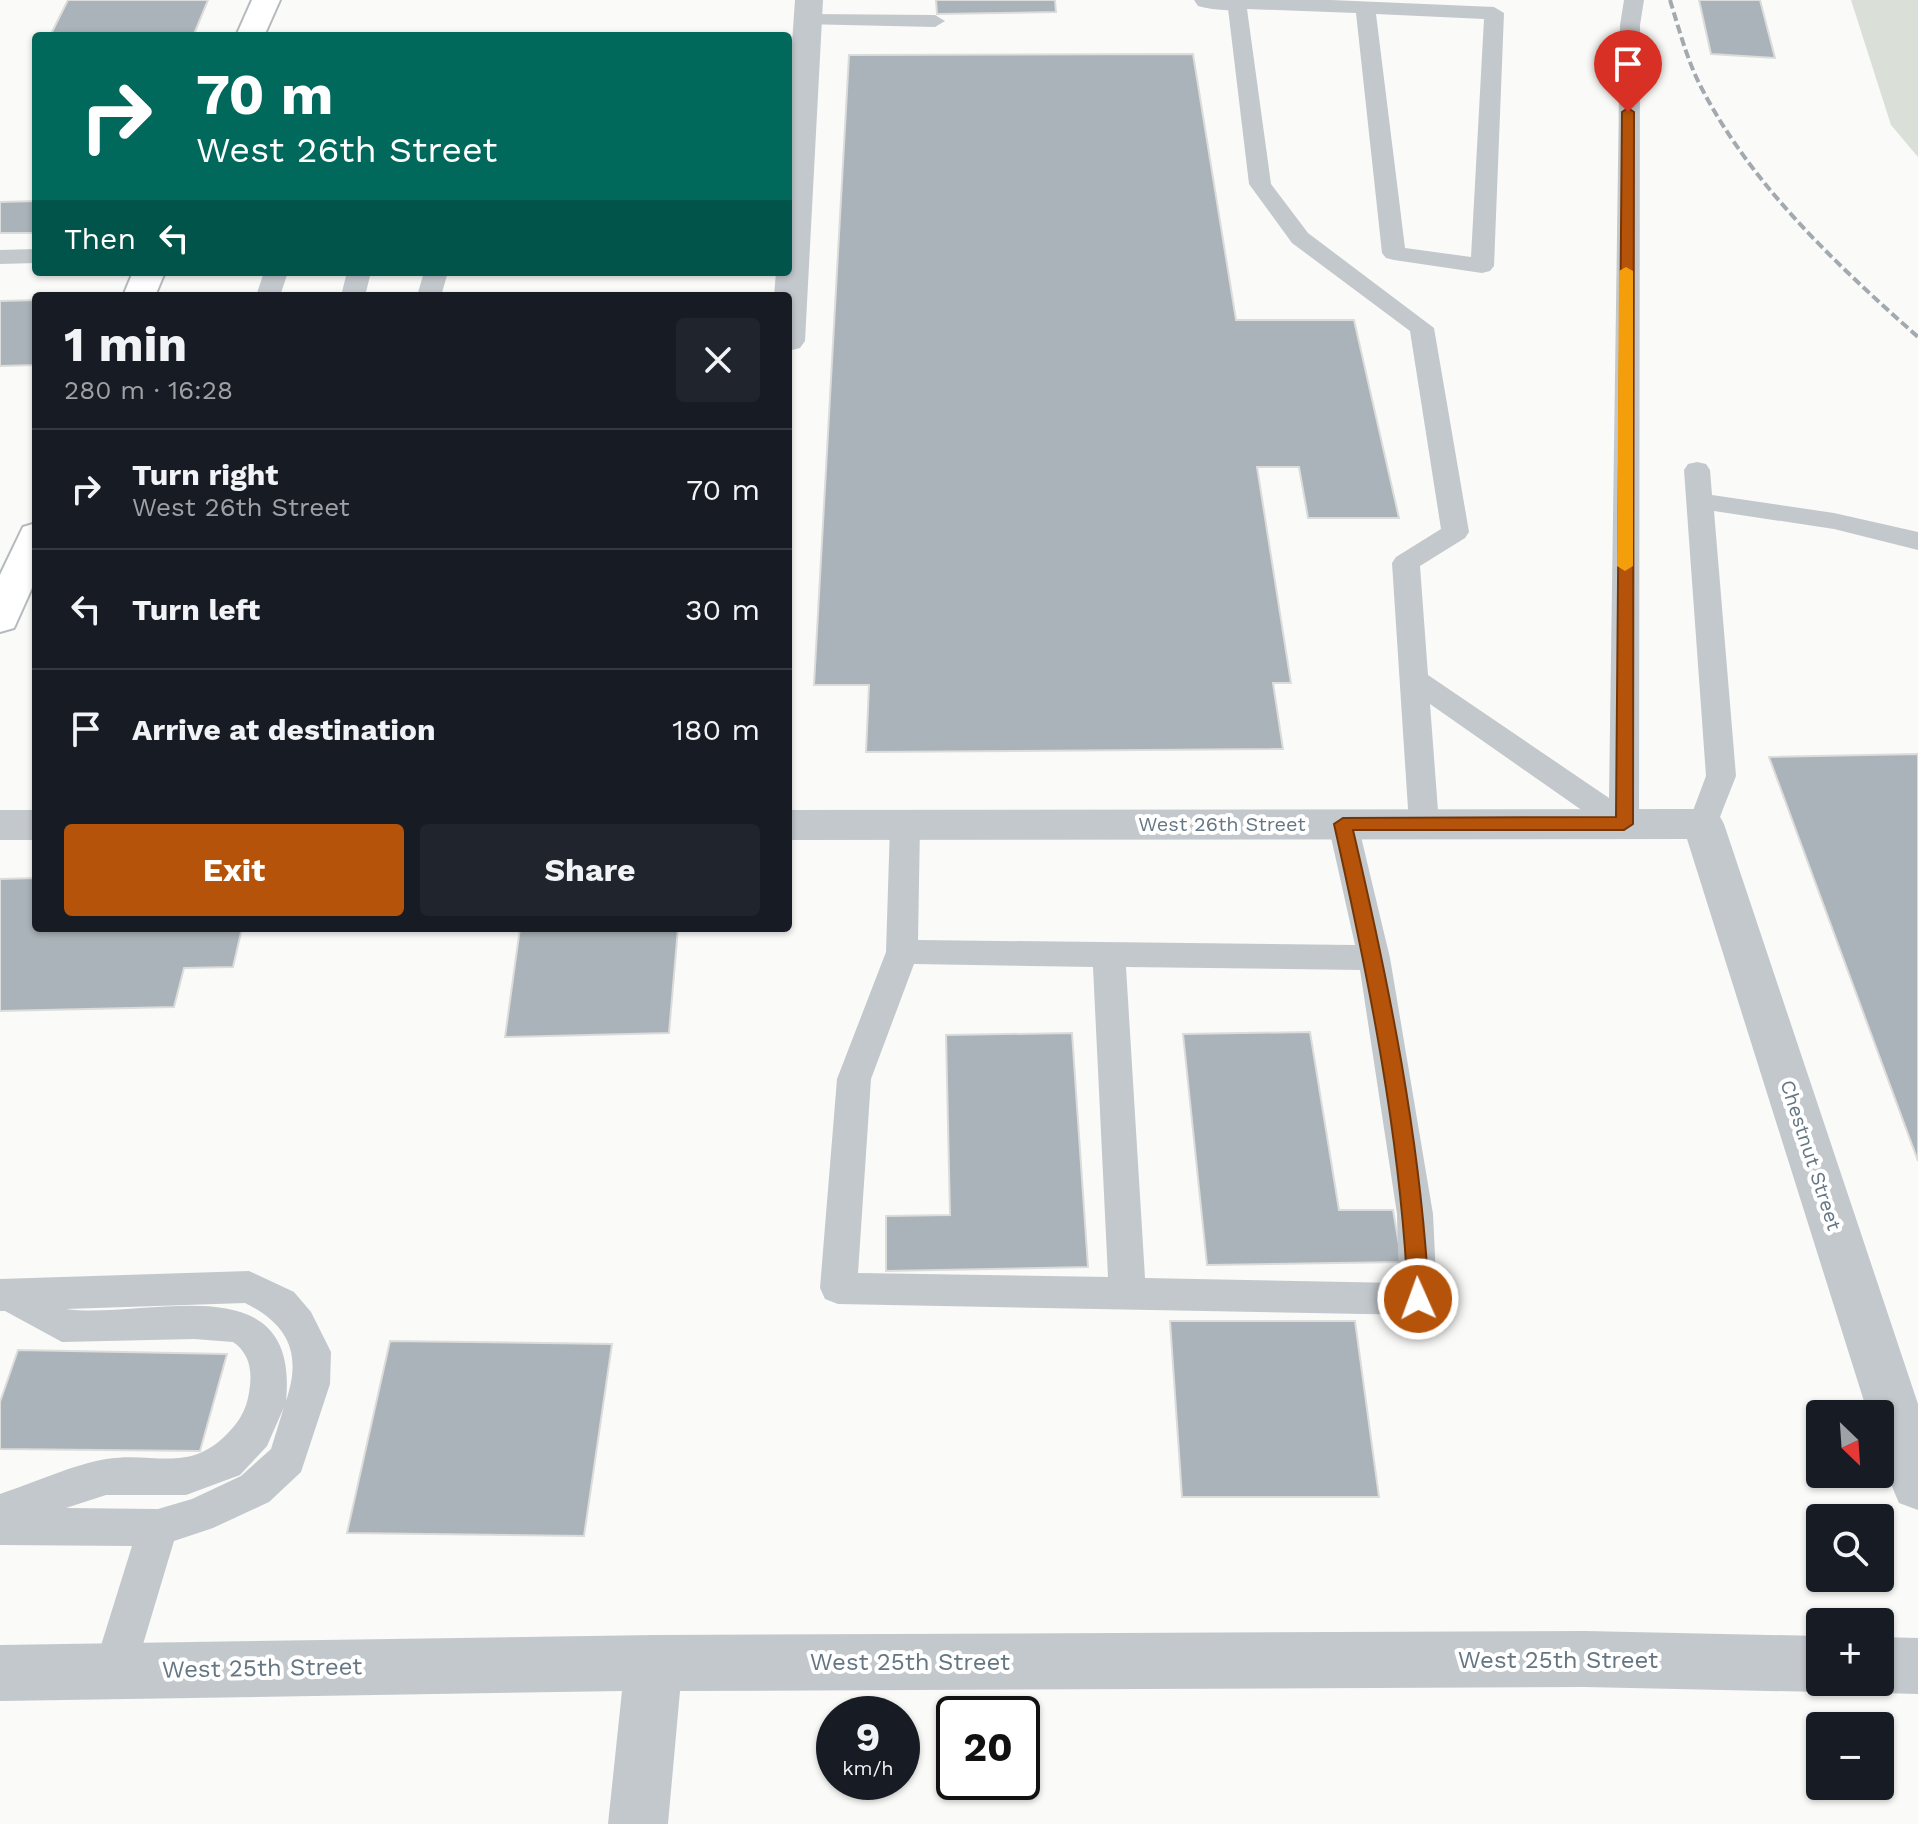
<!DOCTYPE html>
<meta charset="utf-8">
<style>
:root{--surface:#171b24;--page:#20242c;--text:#f1f3f6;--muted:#9ea1a6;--line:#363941;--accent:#b45309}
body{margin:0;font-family:"Work Sans",sans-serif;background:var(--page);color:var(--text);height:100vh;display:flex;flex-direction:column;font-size:30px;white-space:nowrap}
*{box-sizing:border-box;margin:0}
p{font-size:26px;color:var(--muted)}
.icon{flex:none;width:44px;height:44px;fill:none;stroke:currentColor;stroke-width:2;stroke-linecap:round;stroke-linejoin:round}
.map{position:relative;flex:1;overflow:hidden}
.side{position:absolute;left:32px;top:292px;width:760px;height:640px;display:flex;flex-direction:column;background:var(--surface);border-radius:8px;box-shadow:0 2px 6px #0004}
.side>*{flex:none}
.top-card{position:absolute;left:32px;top:32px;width:760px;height:244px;border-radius:8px;box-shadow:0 2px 6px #0004;background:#00695c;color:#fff;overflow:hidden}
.needle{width:52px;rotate:155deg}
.controls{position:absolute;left:1806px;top:1400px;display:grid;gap:16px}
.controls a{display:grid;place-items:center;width:88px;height:88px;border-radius:8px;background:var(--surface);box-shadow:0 2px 6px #0004;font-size:40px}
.speed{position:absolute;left:816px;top:1696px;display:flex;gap:16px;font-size:40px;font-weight:700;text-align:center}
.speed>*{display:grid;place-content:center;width:104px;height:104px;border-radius:50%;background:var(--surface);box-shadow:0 2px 6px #0004;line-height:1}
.speed small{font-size:20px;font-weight:400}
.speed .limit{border:4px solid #111;border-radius:12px;background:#fff;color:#111}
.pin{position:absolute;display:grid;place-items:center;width:68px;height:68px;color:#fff;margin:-82px -34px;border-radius:50% 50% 50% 0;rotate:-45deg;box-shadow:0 0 8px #0007}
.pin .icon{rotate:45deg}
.me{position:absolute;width:88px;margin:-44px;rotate:358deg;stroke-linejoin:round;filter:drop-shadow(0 0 6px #0008)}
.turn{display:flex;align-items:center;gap:28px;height:168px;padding:0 32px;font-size:36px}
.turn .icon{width:104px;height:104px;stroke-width:2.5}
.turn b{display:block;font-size:56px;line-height:68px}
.then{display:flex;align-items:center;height:76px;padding:0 32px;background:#0003;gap:16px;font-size:30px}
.round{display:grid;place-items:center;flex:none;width:84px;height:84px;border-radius:8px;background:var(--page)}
.summary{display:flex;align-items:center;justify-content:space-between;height:136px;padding:0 32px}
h1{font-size:48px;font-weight:700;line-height:60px}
.primary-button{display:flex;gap:16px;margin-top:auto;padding:16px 32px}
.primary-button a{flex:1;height:92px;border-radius:8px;background:var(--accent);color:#fff;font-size:32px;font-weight:700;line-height:92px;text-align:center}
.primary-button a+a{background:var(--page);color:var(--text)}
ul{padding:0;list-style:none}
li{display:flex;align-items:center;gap:24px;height:120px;padding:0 32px;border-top:2px solid var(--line)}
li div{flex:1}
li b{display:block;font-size:30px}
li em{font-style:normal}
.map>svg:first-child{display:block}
.green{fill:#dadfd7}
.building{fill:#aab3b9;stroke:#dcdcda;stroke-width:2}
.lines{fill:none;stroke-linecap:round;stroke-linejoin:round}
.primary-casing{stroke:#b5babe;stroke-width:4}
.lane{fill:#c3c8cc;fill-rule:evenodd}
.street{fill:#c3c8cc;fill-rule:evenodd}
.primary{fill:#fff;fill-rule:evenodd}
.rail{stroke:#a2aab0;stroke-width:4;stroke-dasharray:9 4;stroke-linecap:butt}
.route{fill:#b45309;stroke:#753606;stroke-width:2}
.slow{fill:#f59e0b}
.labels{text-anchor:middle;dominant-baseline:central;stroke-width:8;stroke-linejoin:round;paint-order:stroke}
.street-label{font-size:20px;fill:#657683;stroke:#fff}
.near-street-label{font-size:24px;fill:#657683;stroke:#fff}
</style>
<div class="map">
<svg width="1918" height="1824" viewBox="0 0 1918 1824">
<rect width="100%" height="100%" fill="#fafaf8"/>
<polygon class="green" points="1851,0 1918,0 1918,157 1891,125"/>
<g class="building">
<polygon points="68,0 208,0 194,34 50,36"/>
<polygon points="936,0 1055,0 1056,12 937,14"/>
<polygon points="1699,0 1760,0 1775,58 1711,54"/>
<polygon points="1193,54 1236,320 1354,320 1399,518 1308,518 1299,467 1257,467 1291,683 1273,683 1283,749 866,752 869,685 814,685 849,55"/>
<polygon points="36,201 36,233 0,233 0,202"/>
<polygon points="36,300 36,365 0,366 0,301"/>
<polygon points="1918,754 1918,1161 1769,757"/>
<polygon points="36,878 36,928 242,928 233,967 184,968 174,1007 0,1011 0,879"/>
<polygon points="520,928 678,928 669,1033 505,1037"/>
<polygon points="1310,1032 1339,1210 1393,1210 1402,1262 1207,1265 1183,1034"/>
<polygon points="1072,1033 1088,1267 886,1271 886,1216 950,1215 946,1035"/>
<polygon points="1170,1321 1355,1321 1379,1497 1182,1497"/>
<polygon points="390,1341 612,1344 584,1536 347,1533"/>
<polygon points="18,1350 227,1354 200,1451 0,1449 0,1402"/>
</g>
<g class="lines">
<g class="primary-casing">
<g id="primary">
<polygon points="252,0 280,0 264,36 236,36"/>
<polygon points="133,272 165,272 155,296 123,296"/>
<polygon points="36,523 36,579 14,628 0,632 0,575 23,527"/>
</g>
</g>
<g class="lane">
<path d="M1227,0H1331L1494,7L1504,13L1494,266L1490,271L1482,273L1394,260L1386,258L1382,253L1356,13L1247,9L1271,184L1308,233L1434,328L1469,532L1465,538L1420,566L1428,675L1609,798L1620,25L1624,0H1644L1640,25L1639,824L1635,832L1624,835L1613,832L1430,704L1439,824L1435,832L1424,835L1413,832L1409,824L1392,563L1396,557L1441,529L1410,331L1292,243L1249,184ZM1376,14L1484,19L1471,257L1405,248Z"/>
<polygon points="808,14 935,15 945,21 935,27 801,24 798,20"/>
<polygon points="36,249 36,263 0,264 0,250"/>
<polygon points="264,272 288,272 280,296 256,296"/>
<polygon points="347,272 371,272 365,296 341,296"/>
<polygon points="424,272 448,272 441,296 417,296"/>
<polygon points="1697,462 1706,464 1710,470 1712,495 1834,513 1918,532 1918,550 1834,529 1714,511 1736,776 1714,832 1703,835 1692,832 1688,824 1706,776 1684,470 1688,464"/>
<path d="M1343,813L1354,816L1358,824L1390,958L1433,1214L1437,1299L1431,1310L1418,1315L838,1304L825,1299L820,1288L837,1079L886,952L890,825L894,817L905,814L916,817L920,825L918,940L1355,945L1328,824L1332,816ZM914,964L1093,967L1108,1277L858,1273L871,1079ZM1126,967L1360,970L1397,1214L1399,1283L1145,1278Z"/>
<path d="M249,1271L294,1292L311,1312L331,1352L330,1384L301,1472L269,1502L213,1528L174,1541L135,1671L129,1685L114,1691L99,1685L93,1671L132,1546L0,1545V1494C33,1483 72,1465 106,1459C154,1451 188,1474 227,1434C242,1419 248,1406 250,1385C252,1368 248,1352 233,1342L194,1339L62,1342L5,1311H0V1279ZM245,1303C289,1325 302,1354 286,1401C300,1261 148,1320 66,1309ZM284,1407L271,1449L241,1476L192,1499L158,1509L66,1508L106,1495H186L240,1475L267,1446Z"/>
</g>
<g class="street">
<polygon points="795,0 823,0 805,341 800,348 788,351 788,296 774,296 776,272 788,272 788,101"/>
<path d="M1194,0H1248L1250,2L1246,8C1231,12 1213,10 1198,6Z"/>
<path d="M1703,809L1718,813L1724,824L1918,1404V1510L1899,1503C1885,1472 1880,1447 1880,1414H1868L1687,839L788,840V810Z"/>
<rect x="0" y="810" width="36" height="30"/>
<polygon points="1585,1631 1820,1636 1820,1682 1841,1682 1820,1692 1585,1687 680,1691 668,1824 608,1824 622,1691 0,1701 0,1645 654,1635"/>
<polygon points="1880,1637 1918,1638 1918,1694 1880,1693 1860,1685 1859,1682 1880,1682"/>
</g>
<use href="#primary" class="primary"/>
<path class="rail" d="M1670,0C1679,29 1687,60 1701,87C1752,186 1836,264 1918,337"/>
</g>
<path class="route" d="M1628,108L1634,112L1633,824L1624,830H1353C1389,984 1421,1141 1429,1299L1426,1305L1418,1308L1411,1305L1408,1299C1401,1139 1369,980 1334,824L1343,818L1616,817L1622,112Z"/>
<polygon class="slow" points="1626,267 1633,271 1633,566 1625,571 1617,566 1619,271"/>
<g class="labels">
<g class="street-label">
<text x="1222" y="824">West 26th Street</text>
<text transform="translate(1811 1155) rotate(72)">Chestnut Street</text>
</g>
<g class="near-street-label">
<text x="1558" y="1660">West 25th Street</text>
<text x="910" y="1662">West 25th Street</text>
<text transform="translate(262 1668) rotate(-1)">West 25th Street</text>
</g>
</g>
</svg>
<div class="controls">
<a><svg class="needle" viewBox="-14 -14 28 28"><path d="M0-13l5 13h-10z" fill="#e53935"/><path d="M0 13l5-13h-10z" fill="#9ea1a6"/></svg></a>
<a><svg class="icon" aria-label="search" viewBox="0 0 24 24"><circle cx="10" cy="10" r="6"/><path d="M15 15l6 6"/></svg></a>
<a>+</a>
<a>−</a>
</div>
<div class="speed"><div>9<small>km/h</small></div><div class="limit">20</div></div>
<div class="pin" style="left:1628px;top:112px;background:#d93025"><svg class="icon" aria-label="arrive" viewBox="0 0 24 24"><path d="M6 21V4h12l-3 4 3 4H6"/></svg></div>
<svg class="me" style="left:1418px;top:1299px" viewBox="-20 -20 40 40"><circle r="17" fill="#b45309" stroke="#fff" stroke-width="3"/><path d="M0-11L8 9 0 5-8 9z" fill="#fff"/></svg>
<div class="top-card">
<div class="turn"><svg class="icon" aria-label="right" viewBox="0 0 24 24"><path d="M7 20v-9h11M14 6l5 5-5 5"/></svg><div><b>70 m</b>West 26th Street</div></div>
<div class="then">Then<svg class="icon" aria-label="left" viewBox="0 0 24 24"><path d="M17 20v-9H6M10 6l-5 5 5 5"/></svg></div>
</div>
<section class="side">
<div class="summary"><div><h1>1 min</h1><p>280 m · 16:28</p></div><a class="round"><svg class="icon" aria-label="close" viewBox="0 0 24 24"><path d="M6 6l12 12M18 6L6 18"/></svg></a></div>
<ul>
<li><svg class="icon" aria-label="right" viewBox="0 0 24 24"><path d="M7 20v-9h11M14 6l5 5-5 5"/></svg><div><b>Turn right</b><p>West 26th Street</p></div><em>70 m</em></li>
<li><svg class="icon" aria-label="left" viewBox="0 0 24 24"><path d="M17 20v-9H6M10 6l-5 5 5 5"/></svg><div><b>Turn left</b></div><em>30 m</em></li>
<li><svg class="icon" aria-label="arrive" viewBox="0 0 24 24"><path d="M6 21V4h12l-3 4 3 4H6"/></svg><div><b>Arrive at destination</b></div><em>180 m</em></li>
</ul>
<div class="primary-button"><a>Exit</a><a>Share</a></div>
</section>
</div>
